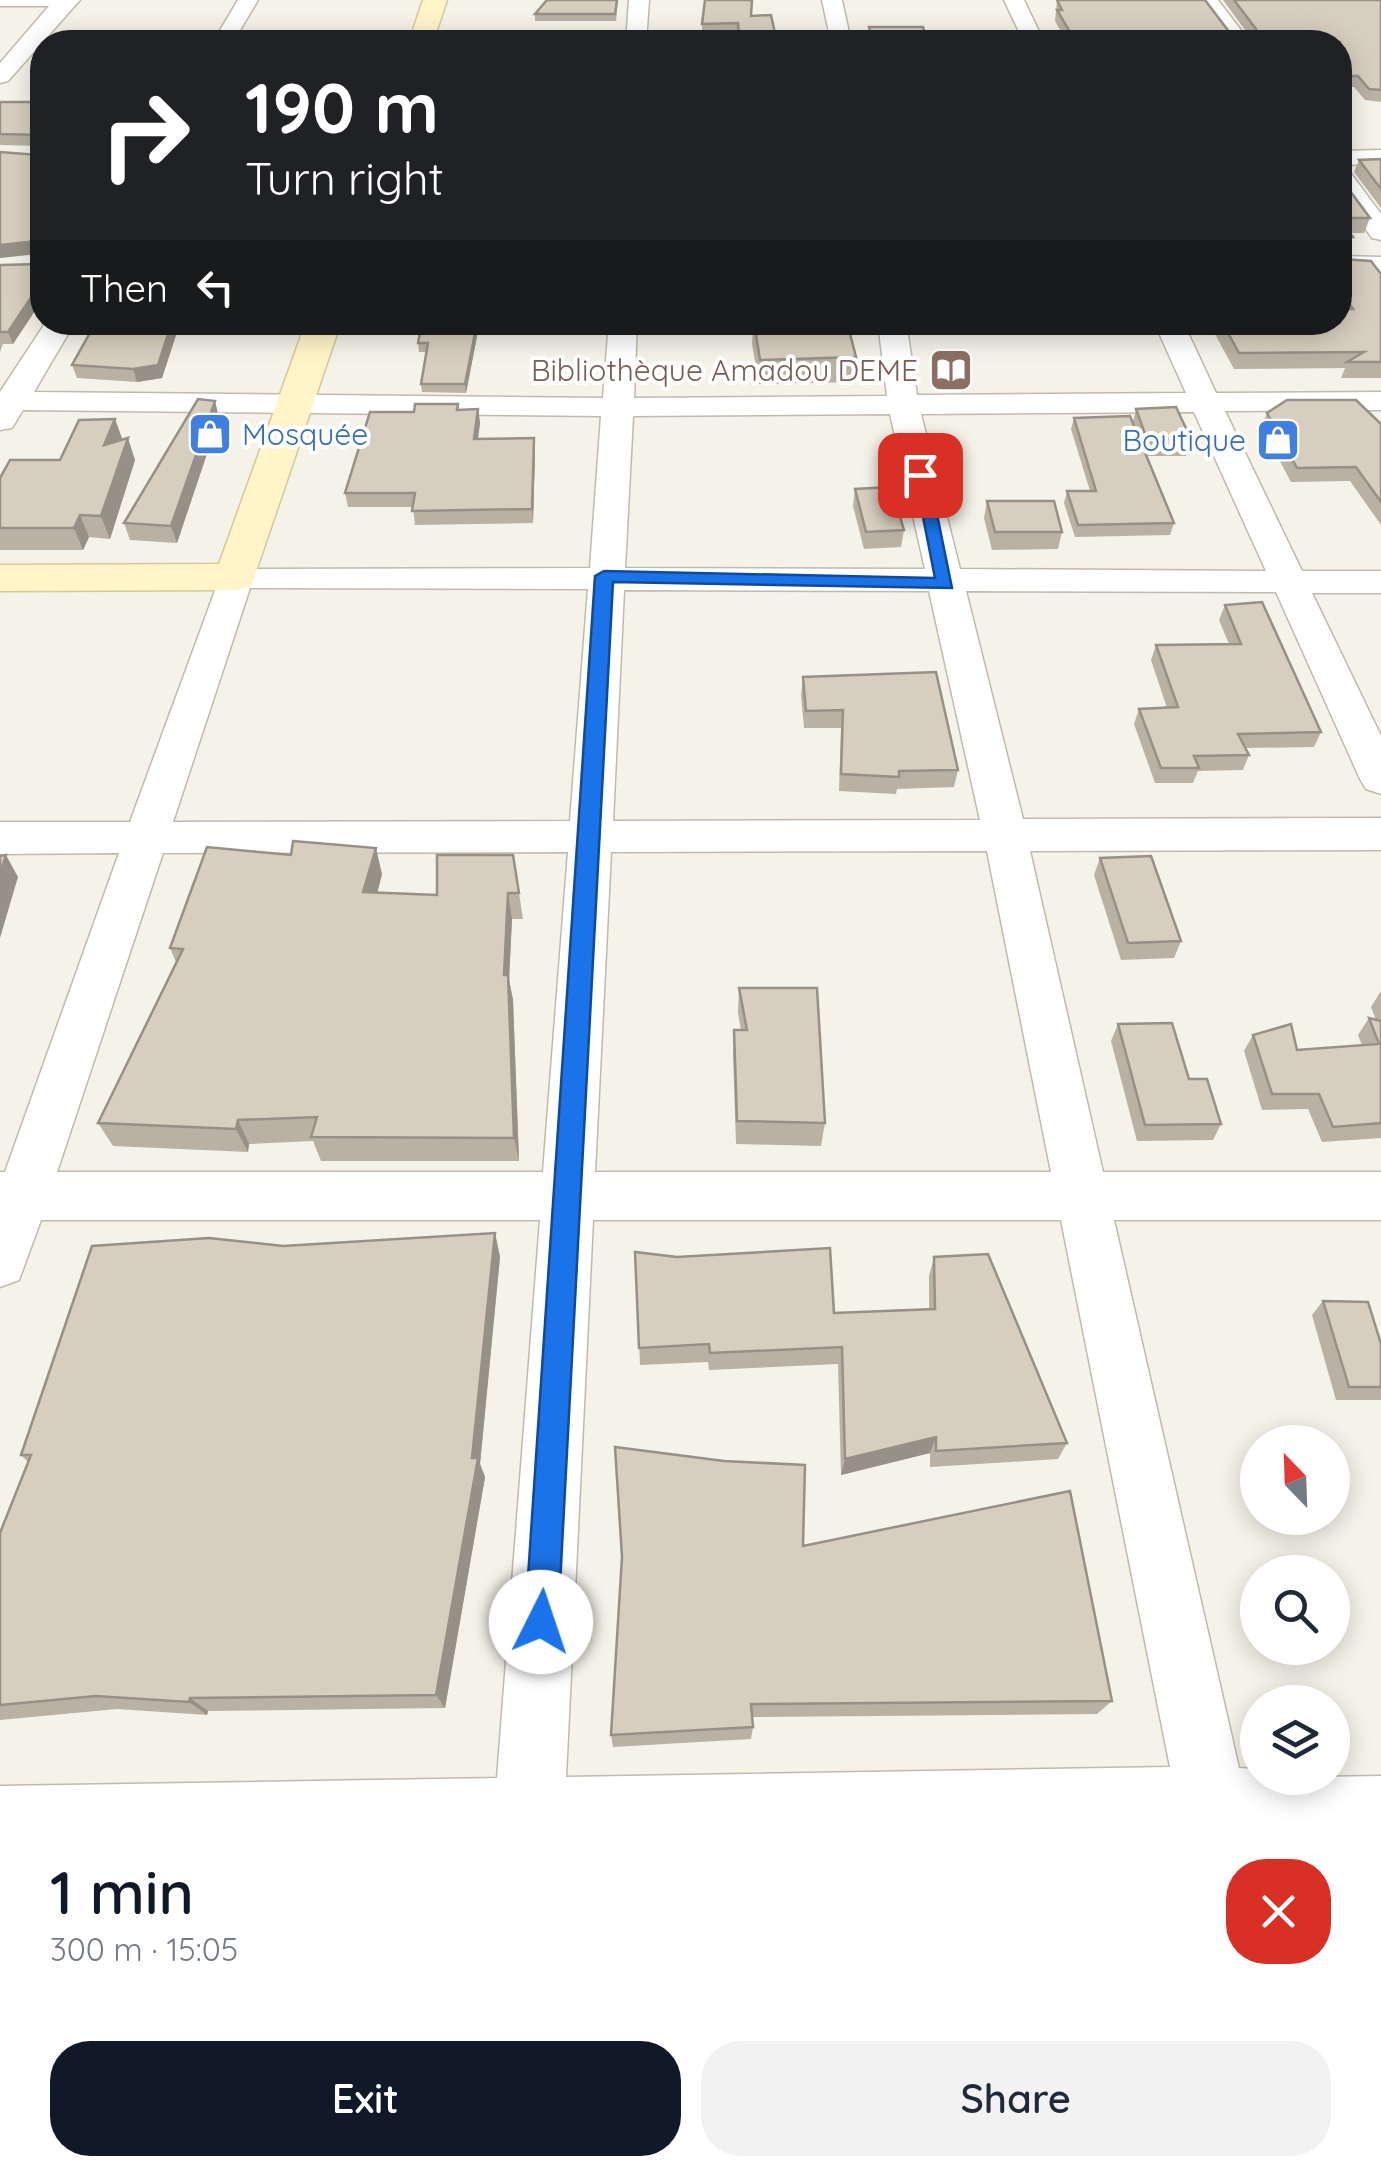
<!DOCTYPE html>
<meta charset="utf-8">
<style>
:root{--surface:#fff;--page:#f2f2f3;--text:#1f2937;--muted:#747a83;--accent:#111827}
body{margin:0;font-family:Quicksand,sans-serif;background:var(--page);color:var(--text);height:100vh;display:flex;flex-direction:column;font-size:38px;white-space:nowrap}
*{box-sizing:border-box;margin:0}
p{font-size:32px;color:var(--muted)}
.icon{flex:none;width:55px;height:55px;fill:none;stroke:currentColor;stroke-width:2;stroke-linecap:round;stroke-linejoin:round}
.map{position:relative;height:1826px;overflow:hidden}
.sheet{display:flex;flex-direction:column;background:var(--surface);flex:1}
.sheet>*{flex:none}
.guide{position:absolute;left:30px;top:30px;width:1322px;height:305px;border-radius:40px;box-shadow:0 5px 25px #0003;background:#202124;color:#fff;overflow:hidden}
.needle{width:65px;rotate:337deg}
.tools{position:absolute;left:1240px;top:1425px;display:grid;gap:20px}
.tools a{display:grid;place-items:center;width:110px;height:110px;border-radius:50%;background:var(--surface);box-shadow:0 5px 25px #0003;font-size:50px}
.pin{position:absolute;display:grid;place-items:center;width:85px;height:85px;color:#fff;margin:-42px;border-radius:20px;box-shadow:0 5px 15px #0006}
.me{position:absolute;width:110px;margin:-55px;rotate:4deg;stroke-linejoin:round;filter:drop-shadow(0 0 8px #0008)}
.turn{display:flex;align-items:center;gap:35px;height:210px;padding:0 50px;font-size:45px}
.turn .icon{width:130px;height:130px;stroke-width:2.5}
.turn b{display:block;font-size:70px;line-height:85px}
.then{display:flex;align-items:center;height:95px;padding:0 50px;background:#0003;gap:20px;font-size:38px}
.round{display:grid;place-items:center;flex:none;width:105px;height:105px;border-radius:40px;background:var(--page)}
.head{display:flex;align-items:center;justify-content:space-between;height:170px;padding:0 50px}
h1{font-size:60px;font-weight:600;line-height:75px;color:var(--accent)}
.cta{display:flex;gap:20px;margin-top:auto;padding:20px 50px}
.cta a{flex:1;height:115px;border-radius:40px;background:var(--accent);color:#fff;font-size:40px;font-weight:600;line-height:115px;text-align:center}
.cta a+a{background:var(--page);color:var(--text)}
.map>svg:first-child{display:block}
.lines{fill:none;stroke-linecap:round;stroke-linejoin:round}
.street-casing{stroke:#c0baac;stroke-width:3}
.secondary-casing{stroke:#d5c899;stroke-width:3}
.street{fill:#fff;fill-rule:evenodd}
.secondary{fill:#fff5c9;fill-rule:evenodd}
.wall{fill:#b9b1a4}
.shaded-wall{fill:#969086}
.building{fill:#d7cebf;stroke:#969086;stroke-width:2.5}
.route{fill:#1a73e8;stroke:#114b97;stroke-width:2.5}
.labels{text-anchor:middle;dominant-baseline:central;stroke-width:8;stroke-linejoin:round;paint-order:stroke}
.far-education-label{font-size:30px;fill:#785e54;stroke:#fff;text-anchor:end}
.far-shop-label{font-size:30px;fill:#366cbe;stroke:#fff;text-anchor:start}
</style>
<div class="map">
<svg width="1381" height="1826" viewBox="0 0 1381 1826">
<rect width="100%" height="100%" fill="#f5f2e9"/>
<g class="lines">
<g class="street-casing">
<g id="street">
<polygon points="0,0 80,0 8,81 0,83 0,63 49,6 0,6"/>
<polygon points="238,0 258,0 233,42 213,42"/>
<polygon points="629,0 649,0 646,42 626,42"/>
<polygon points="822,0 842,0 851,42 831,42"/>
<polygon points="1004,0 1024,0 1044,42 1024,42"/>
<polygon points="1198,0 1218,0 1250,42 1230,42"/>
<polygon points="1381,150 1381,164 1340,165 1340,151"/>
<polygon points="1340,169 1349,171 1381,214 1381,240 1372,238 1340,193"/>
<polygon points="1340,256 1381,257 1381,273 1340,272"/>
<path d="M46,322H75L34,392L603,398L609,322H637L634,398L887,396L878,322H906L917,395L1186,393L1154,322H1183L1216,393L1381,392V410L1225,411L1302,571H1381V593H1312L1381,736V794L1366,789L1360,779L1276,592L966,591L1023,819L1381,818V850L1030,851L1103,1172H1381V1220H1114L1239,1768L1258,1769V1778L1381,1776V1826H0V1786L497,1778L540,1220H41L19,1280L0,1287V1172H5L119,853L0,854V822H130L223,569L590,568L601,416L23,410L12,428L0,430V392ZM1194,412L1266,571L960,569L921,414ZM890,414L925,569L625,568L633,416ZM250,588L588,589L570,821L173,822ZM624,590L929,591L980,820L613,821ZM987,851L1051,1172H595L611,852ZM568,852L543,1172H57L163,853ZM593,1220H1061L1170,1767L566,1777Z"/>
</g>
</g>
<g class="secondary-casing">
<g id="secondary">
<polygon points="423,0 447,0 433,42 409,42"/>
<polygon points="306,322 341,322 251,586 236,590 0,591 0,565 219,564"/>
</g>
</g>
<use href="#street" class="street"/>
<use href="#secondary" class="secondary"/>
</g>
<g class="wall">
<polygon points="547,0 618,0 616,21 535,21 535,14"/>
<polygon points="1057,0 1230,33 1248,34 1223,0 1381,0 1381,102 1365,100 1354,87 1340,87 1340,42 869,42 868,38 869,27 927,40 1065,39 1055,21"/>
<polygon points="751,16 777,42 739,42 738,33 702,33 702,24"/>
<polygon points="0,102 42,102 42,300 13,344 3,344 0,352 0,266 40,264 39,254 0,258 38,155 39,146 0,145"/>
<polygon points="1340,159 1342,180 1370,218 1364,233 1349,233 1353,237 1347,252 1343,253 1343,259 1381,274 1381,378 1341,378 1345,368 1234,369 1210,325 1211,322 1340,322"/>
<polygon points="1381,159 1381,208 1354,172 1359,160"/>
<polygon points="96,322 272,322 270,328 179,326 162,378 137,382 77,378 72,365"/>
<polygon points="710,322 847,322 856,357 853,382 759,384 752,344 753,328 711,329"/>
<polygon points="478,331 466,393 422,392 421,384 426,352 419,352 418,343"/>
<polygon points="215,401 219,418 177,543 130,540 124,523"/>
<polygon points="458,404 459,410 478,409 480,423 478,439 535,452 533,523 415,525 413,507 348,507 345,493 414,412"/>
<polygon points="1136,409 1191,439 1186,456 1147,456 1174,523 1170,535 1075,537 1064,503 1067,491 1090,491 1071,429 1074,418 1133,422"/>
<polygon points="1267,413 1381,424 1381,525 1350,481 1291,482 1262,427"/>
<polygon points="123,440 135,460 110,539 89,537 83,550 0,550 0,478"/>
<polygon points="855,489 904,530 901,547 864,549 853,506"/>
<polygon points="987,501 1062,532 1058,549 992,550 984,518"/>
<polygon points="1225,605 1321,732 1314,747 1246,748 1249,755 1243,770 1198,771 1193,783 1155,783 1134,724 1139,709 1167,708 1151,660 1156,645 1229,644 1219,620"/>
<polygon points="803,677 958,770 954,787 897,789 896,794 839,791 841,728 804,728 801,695"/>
<polygon points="1100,858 1181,941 1174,958 1121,960 1094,875"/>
<polygon points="382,874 377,893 437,895 519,893 523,919 512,919 509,980 513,1000 519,1161 321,1161 313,1141 249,1144 248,1152 113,1146 98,1123 176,962 170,948"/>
<polygon points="739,988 825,1123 821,1146 736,1144 733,1054 734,1030 741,1030 738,1013"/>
<polygon points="1381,991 1381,1138 1322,1142 1308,1109 1262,1110 1244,1051 1253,1035 1297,1050 1362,1045 1358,1035 1369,1018 1376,1020 1371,1007"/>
<polygon points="1118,1024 1189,1079 1221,1124 1213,1140 1137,1141 1111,1041"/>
<polygon points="495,1233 500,1257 480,1464 485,1477 445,1708 208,1711 207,1715 117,1709 0,1720 0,1533 28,1462 21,1455 283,1246"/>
<polygon points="635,1252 834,1313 929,1310 929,1276 934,1257 1067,1443 1058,1459 930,1467 930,1453 841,1475 838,1364 709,1370 708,1362 640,1365"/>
<polygon points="1323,1301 1381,1344 1381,1400 1336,1400 1312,1315"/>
<polygon points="803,1546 1112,1701 1097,1714 753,1717 753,1727 751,1739 613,1747 611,1735"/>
</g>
<g class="shaded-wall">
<polygon points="38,241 42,253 0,258 0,245"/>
<polygon points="42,281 42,300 13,344 8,332"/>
<polygon points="172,322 178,322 179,326 162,378 137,382 133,369"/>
<polygon points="477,323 478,331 466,393 465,384"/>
<polygon points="215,401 219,418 177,543 171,526"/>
<polygon points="478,409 480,423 476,452 474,439"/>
<polygon points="115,419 123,441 104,445"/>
<polygon points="128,438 135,460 110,539 101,516"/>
<polygon points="534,438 535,452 533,523 532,509"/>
<polygon points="80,515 89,537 83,550 74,528"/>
<polygon points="376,848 382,874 371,918 363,892"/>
<polygon points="6,855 18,877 0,938 0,874"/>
<polygon points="508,893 512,919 509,980 513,1000 519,1161 514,1138 504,975"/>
<polygon points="238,1120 249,1144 248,1152 236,1129"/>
<polygon points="495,1233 500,1257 480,1464 485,1477 445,1708 436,1695 472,1458"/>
<polygon points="936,1437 930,1453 841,1475 845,1459"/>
<polygon points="190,1698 208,1711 207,1715 189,1702"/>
</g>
<g class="building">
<polygon points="547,0 617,0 615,14 535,14"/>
<polygon points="705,0 752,0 751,16 771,15 777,42 740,42 738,23 702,24"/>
<polygon points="1057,0 1205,0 1230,33 1256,34 1256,29 1234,0 1381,0 1381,90 1369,89 1358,76 1340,76 1340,42 873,42 869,27 923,27 927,40 1074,39 1057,10 1062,10"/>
<polygon points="0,102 42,102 42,281 8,332 0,332 0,265 40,264 38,241 0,245 0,152 38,155 41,135 0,134"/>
<polygon points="1340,159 1342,180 1370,218 1340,218"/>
<polygon points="1381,159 1381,189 1359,160"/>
<polygon points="1340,221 1353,237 1343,238 1343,259 1371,261 1381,274 1381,362 1347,362 1364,352 1239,353 1222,322 1340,322 1340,309 1353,309 1340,290"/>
<polygon points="96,322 172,322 158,365 133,369 72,365"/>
<polygon points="422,322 477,323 465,384 421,384 428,343 418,343"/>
<polygon points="754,322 847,322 856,357 760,360"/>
<polygon points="198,399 215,401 171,526 124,523"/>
<polygon points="1287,400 1356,400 1381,424 1381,502 1356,467 1297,468 1267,413"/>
<polygon points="415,404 458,404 457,410 478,409 474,439 534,438 532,509 412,511 415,493 345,493 370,412 414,412"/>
<polygon points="1176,407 1191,439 1147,439 1136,409"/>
<polygon points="1130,416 1174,523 1078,525 1067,491 1096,491 1074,418"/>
<polygon points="115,419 104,445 128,438 101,516 80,515 74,528 0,528 0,478 10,460 60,460 79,420"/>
<polygon points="891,487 904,530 866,532 855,489"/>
<polygon points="987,501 1054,501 1062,532 995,532"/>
<polygon points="1262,602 1321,732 1238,734 1249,755 1194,756 1199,768 1161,768 1139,709 1178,707 1156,645 1241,644 1225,605"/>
<polygon points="936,672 958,770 899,771 899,777 841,774 843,710 806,711 803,677"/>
<polygon points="293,841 376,848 363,892 437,895 437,855 513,855 519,893 508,893 504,975 508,975 514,1138 311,1137 317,1117 238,1120 236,1129 98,1123 183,949 170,948 207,847 291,855"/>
<polygon points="6,855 0,874 0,856"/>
<polygon points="1151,856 1181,941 1128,943 1100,858"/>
<polygon points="739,988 817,988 825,1123 737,1121 734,1030 747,1030"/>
<polygon points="1369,1018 1381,1021 1381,1123 1333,1127 1319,1094 1272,1094 1253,1035 1291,1024 1297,1050 1379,1044"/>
<polygon points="1172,1023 1189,1079 1207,1079 1221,1124 1145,1125 1118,1024"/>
<polygon points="495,1233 472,1458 478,1458 436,1695 190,1698 189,1702 96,1696 0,1705 0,1533 31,1455 21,1455 92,1246 209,1238 283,1246"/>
<polygon points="830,1248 834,1313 935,1309 934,1257 988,1254 1067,1443 936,1451 936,1437 845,1459 842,1347 710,1353 709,1344 639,1348 635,1252 677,1257"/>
<polygon points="1323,1301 1368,1302 1381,1344 1381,1387 1349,1387"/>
<polygon points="615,1447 724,1461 805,1465 803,1546 1070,1491 1112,1701 751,1704 753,1727 611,1735 622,1557"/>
</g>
<polygon class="route" points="914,471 929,475 952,588 613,582 558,1622 553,1633 541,1638 530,1633 525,1622 595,576 604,571 935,578"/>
<defs>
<g id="library-square" transform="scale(2.25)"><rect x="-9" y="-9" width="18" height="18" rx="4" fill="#8d6e63" stroke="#fff"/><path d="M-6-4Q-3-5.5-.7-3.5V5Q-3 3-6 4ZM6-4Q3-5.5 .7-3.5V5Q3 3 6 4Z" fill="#fff"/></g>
<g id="shop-square" transform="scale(2.25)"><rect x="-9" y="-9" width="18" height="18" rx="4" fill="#3f7fe0" stroke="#fff"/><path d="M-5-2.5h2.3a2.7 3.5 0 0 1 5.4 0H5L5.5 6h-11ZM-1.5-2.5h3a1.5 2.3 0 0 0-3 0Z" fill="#fff"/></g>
</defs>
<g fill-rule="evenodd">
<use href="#library-square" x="951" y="370"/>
<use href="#shop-square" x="210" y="434"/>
<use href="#shop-square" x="1278" y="440"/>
</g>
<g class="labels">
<g class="far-education-label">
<text x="918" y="370">Bibliothèque Amadou DEME</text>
</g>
<g class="far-shop-label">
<text x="242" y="434">Mosquée</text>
<text x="1246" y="440" text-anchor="end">Boutique</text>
</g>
</g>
</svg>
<div class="tools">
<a><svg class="needle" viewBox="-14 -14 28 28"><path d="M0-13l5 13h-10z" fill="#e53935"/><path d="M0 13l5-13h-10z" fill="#747a83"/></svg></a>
<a><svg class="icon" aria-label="search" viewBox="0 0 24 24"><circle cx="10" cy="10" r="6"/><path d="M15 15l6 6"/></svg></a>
<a><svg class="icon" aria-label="layers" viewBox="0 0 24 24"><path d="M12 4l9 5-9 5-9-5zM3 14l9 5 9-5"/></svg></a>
</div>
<div class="pin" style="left:920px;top:475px;background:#d93025"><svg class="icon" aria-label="arrive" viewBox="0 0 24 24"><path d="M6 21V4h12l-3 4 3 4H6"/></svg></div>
<svg class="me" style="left:541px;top:1622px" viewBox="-20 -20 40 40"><circle r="19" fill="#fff"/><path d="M0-13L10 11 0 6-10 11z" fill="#1a73e8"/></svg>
<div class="guide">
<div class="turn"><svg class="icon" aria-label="right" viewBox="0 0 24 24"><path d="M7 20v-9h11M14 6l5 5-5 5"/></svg><div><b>190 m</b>Turn right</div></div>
<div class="then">Then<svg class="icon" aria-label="left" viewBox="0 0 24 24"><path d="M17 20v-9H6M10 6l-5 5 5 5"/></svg></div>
</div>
</div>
<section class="sheet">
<div class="head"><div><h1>1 min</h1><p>300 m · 15:05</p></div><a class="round" style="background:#d93025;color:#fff"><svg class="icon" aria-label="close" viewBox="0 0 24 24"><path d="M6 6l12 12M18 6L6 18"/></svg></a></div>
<div class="cta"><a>Exit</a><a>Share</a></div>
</section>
